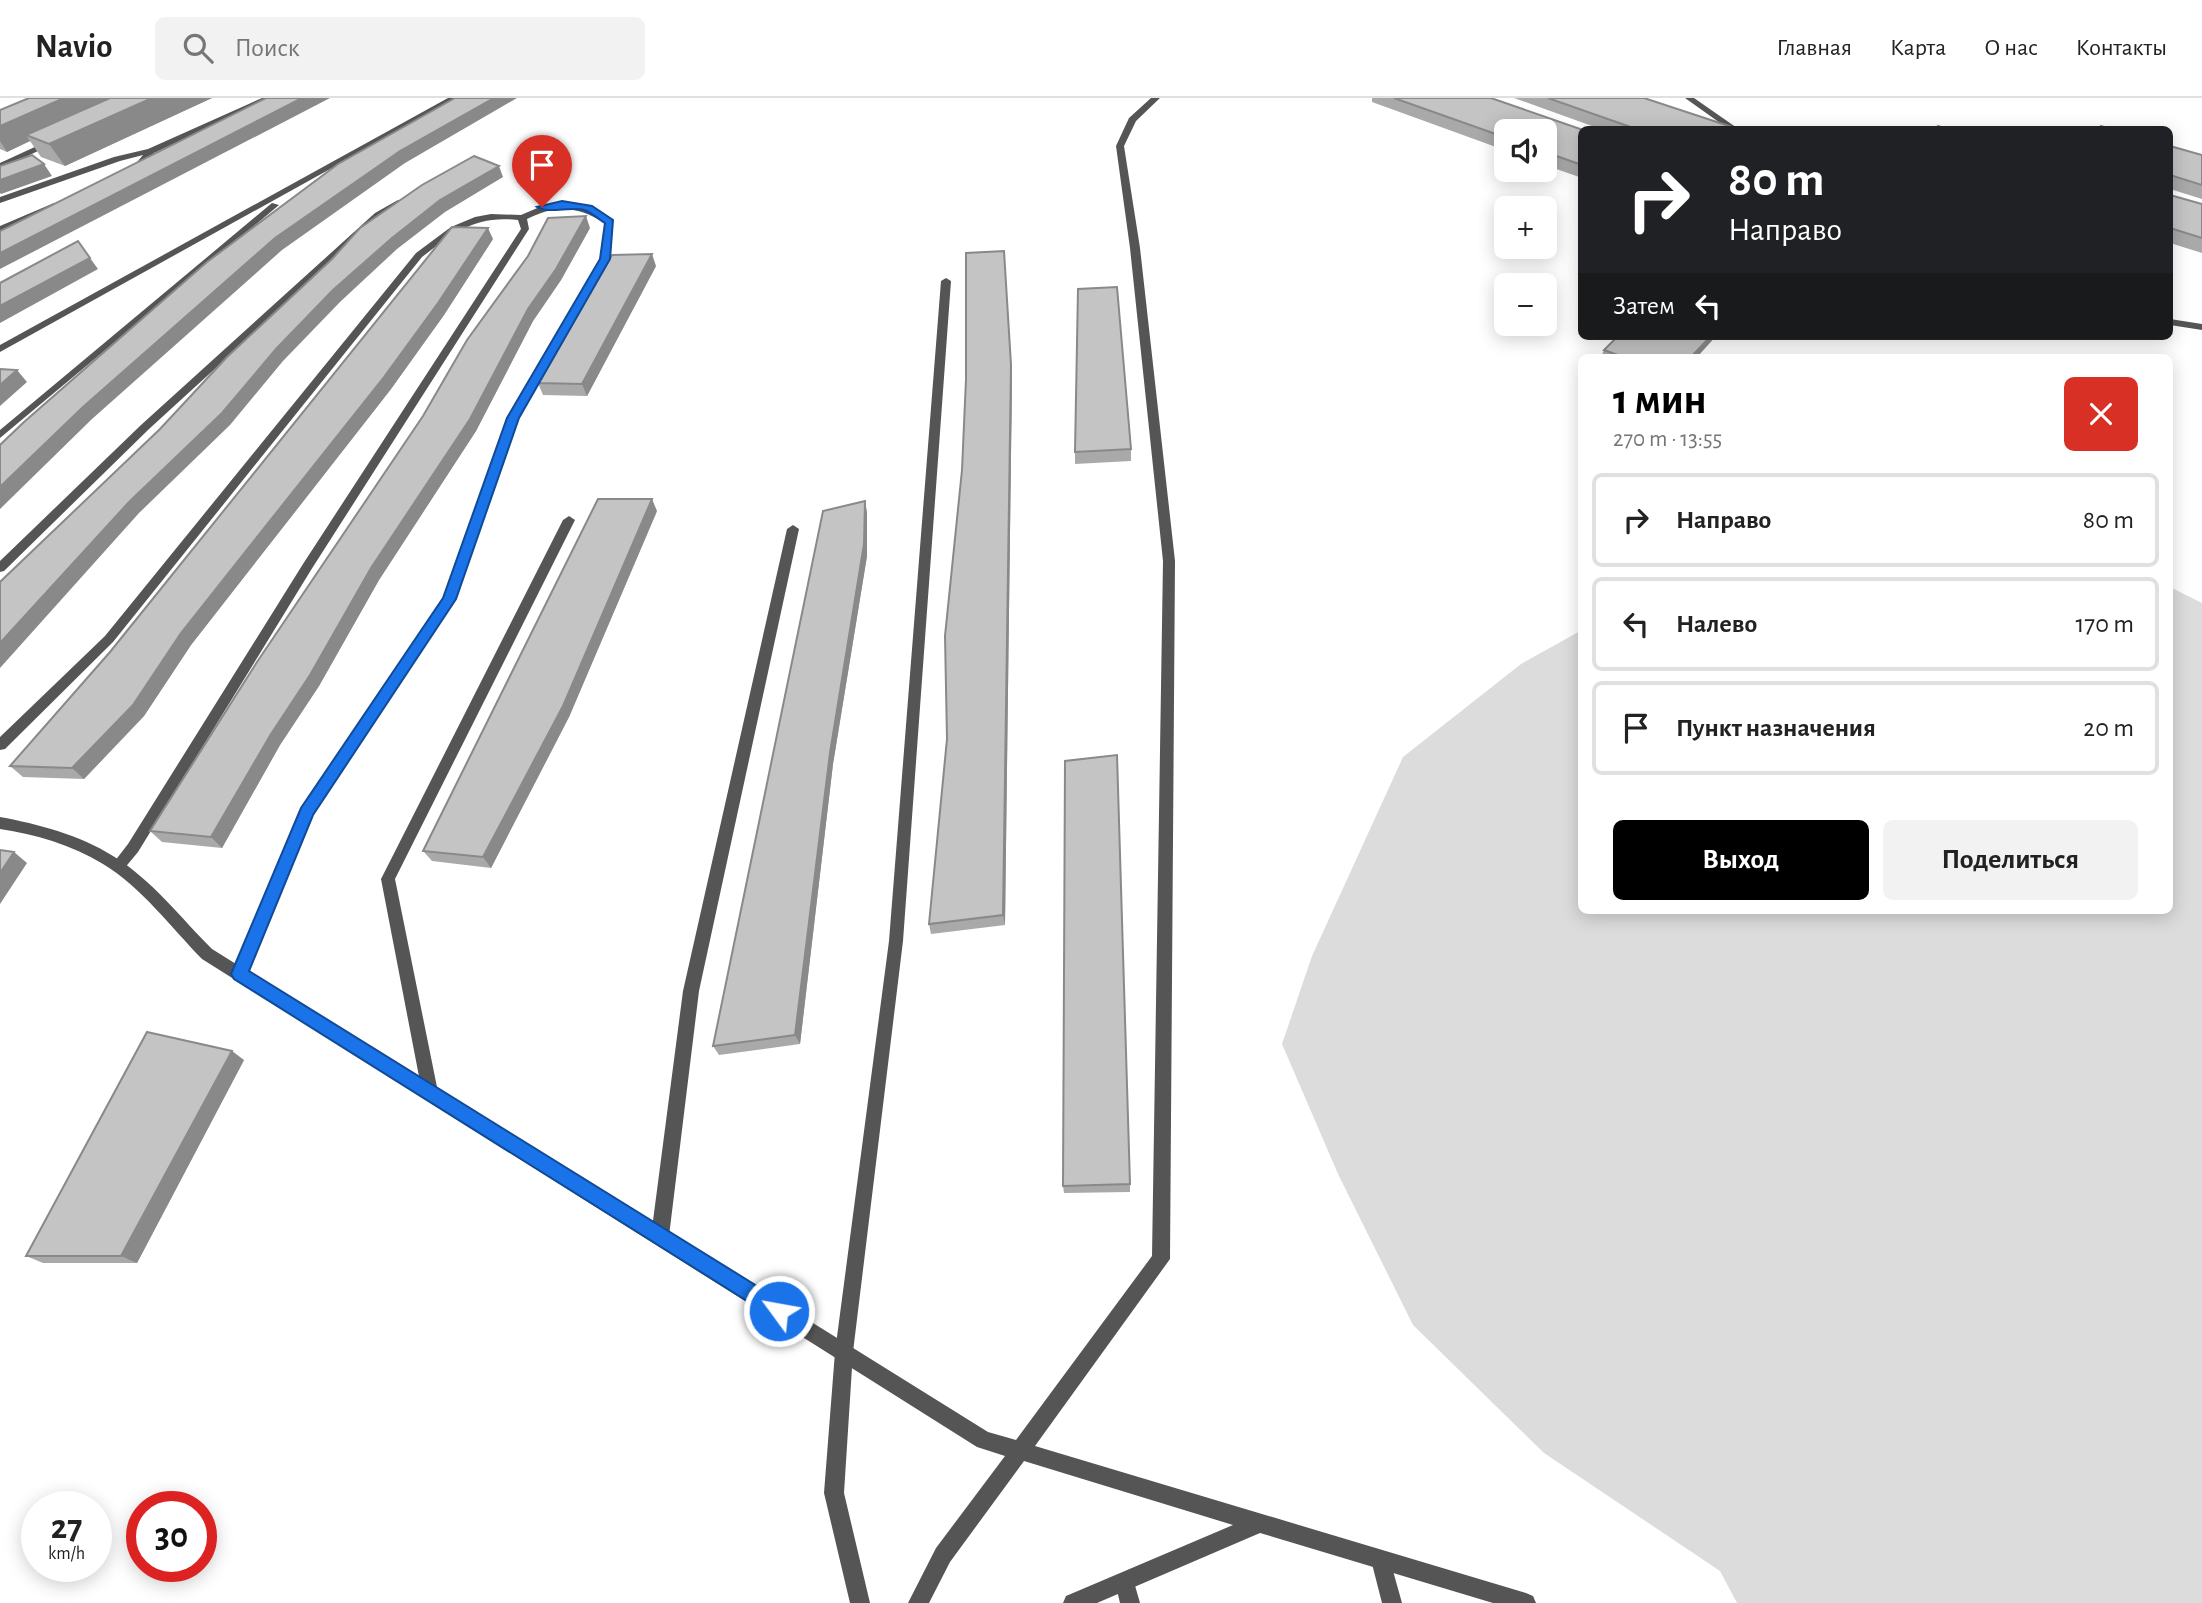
<!DOCTYPE html>
<html lang="ru">
<meta charset="utf-8">
<style>
:root{--surface:#fff;--page:#f2f2f2;--text:#222;--muted:#767676;--line:#e0e0e0;--accent:#000}
body{margin:0;font-family:"Alegreya Sans",sans-serif;background:var(--page);color:var(--text);height:100vh;display:flex;flex-direction:column;font-size:26px;white-space:nowrap}
*{box-sizing:border-box;margin:0}
p{font-size:23px;color:var(--muted)}
.icon{flex:none;width:38px;height:38px;fill:none;stroke:currentColor;stroke-width:2;stroke-linecap:round;stroke-linejoin:round}
.map{position:relative;flex:1;overflow:hidden}
.side{position:absolute;left:1578px;top:256px;width:595px;height:560px;display:flex;flex-direction:column;background:var(--surface);border-radius:10px;box-shadow:0 4px 18px #0003}
.side>*{flex:none}
.hud{position:absolute;left:1578px;top:28px;width:595px;height:214px;border-radius:10px;box-shadow:0 4px 18px #0003;background:#202124;color:#fff;overflow:hidden}
.controls{position:absolute;left:1494px;top:21px;display:grid;gap:14px}
.controls a{display:grid;place-items:center;width:63px;height:63px;border-radius:10px;background:var(--surface);box-shadow:0 4px 18px #0003;font-size:35px}
.speed{position:absolute;left:21px;top:1393px;display:flex;gap:14px;font-size:35px;font-weight:700;text-align:center}
.speed>*{display:grid;place-content:center;width:91px;height:91px;border-radius:50%;background:var(--surface);box-shadow:0 4px 18px #0003;line-height:1}
.speed small{font-size:18px;font-weight:400}
.speed .limit{border:10px solid #d22;background:#fff;color:#111}
.pin{position:absolute;display:grid;place-items:center;width:60px;height:60px;color:#fff;margin:-72px -30px;border-radius:50% 50% 50% 0;rotate:-45deg;box-shadow:0 0 7px #0007}
.pin .icon{rotate:45deg}
.me{position:absolute;width:77px;margin:-38px;rotate:302deg;stroke-linejoin:round;filter:drop-shadow(0 0 5px #0008)}
.turn{display:flex;align-items:center;gap:24px;height:147px;padding:0 35px;font-size:32px}
.turn .icon{width:91px;height:91px;stroke-width:2.5}
.turn b{display:block;font-size:49px;line-height:60px}
.then{display:flex;align-items:center;height:66px;padding:0 35px;background:#0003;gap:14px;font-size:26px}
.round{display:grid;place-items:center;flex:none;width:74px;height:74px;border-radius:10px;background:var(--page)}
.summary{display:flex;align-items:center;justify-content:space-between;height:119px;padding:0 35px}
h1{font-size:42px;font-weight:700;line-height:52px;color:var(--accent)}
.action{display:flex;gap:14px;margin-top:auto;padding:14px 35px}
.action a{flex:1;height:80px;border-radius:10px;background:var(--accent);color:#fff;font-size:28px;font-weight:700;line-height:80px;text-align:center}
.action a+a{background:var(--page);color:var(--text)}
ul{padding:0;list-style:none}
li{display:flex;align-items:center;gap:21px;height:94px;margin:0 14px 10px;padding:0 21px;border:4px solid var(--line);border-radius:10px}
li div{flex:1}
li b{display:block;font-size:26px}
li em{font-style:normal}
header{display:flex;align-items:center;gap:42px;box-sizing:border-box;height:98px;padding:0 35px;background:var(--surface);border-bottom:2px solid var(--line)}
header strong{font-size:33px}
nav{display:flex;gap:38px;margin-inline-start:auto;font-size:24px}
.search{width:490px;height:63px;background:var(--page);display:flex;align-items:center;gap:18px;box-sizing:border-box;padding:0 24px;border-radius:10px;color:var(--muted);font-size:26px}
.map>svg:first-child{display:block}
.green{fill:#dcdcdc}
.lines{fill:none;stroke-linecap:round;stroke-linejoin:round}
.service{fill:#555;fill-rule:evenodd}
.minor{fill:#555;fill-rule:evenodd}
.wall{fill:#a9a9a9}
.shaded-wall{fill:#898989}
.building{fill:#c4c4c4;stroke:#898989;stroke-width:2}
.route{fill:#1a73e8;stroke:#114b97;stroke-width:2}
</style>
<header>
<strong>Navio</strong>
<div class="search"><svg class="icon" aria-label="search" viewBox="0 0 24 24"><circle cx="10" cy="10" r="6"/><path d="M15 15l6 6"/></svg>Поиск</div>
<nav><a>Главная</a><a>Карта</a><a>О нас</a><a>Контакты</a></nav>
</header>
<div class="map">
<svg width="2202" height="1505" viewBox="0 0 2202 1505">
<rect width="100%" height="100%" fill="#fff"/>
<polygon class="green" points="2170,489 2202,505 2202,1505 1737,1505 1720,1473 1544,1355 1413,1227 1338,1076 1282,946 1312,858 1403,659 1521,566 1582,532 1582,812 2170,812"/>
<g class="lines">
<g class="service">
<polygon points="262,0 272,0 154,55 136,76 129,74 143,57 120,63 0,105 0,99 114,59 148,51"/>
<polygon points="448,0 458,0 0,254 0,247"/>
<polygon points="50,42 57,44 0,71 0,65"/>
<polygon points="398,102 405,104 381,119 149,331 4,473 0,474 0,463 141,327 375,115"/>
<path d="M566,104L590,110L613,122L610,161L518,320L455,501L313,716L245,881L240,883L235,881L232,876L302,710L443,500L508,320L600,161L605,125C577,108 556,106 527,121L529,131L311,472L138,754L123,772H113L111,768L128,746L303,466L521,131L518,122C476,117 454,134 422,159L113,544L5,651L0,652V639L105,538L416,155L451,129L475,119L491,116L521,117L542,108Z"/>
<polygon points="54,105 61,107 0,134 0,128"/>
<polygon points="272,105 279,107 0,340 0,332"/>
<polygon points="946,180 951,183 903,843 853,1254 844,1395 870,1505 850,1505 824,1395 835,1254 889,843 941,183"/>
<polygon points="569,418 575,422 395,781 438,994 436,999 430,1001 424,999 422,994 381,781 563,422"/>
<polygon points="793,427 799,431 699,893 669,1138 666,1144 660,1147 654,1144 651,1138 683,893 787,431"/>
<polygon points="1381,1452 1388,1455 1402,1505 1382,1505 1371,1462 1374,1455"/>
<polygon points="1125,1474 1132,1477 1140,1505 1120,1505 1115,1484 1118,1477"/>
</g>
<g class="minor">
<path d="M1151,0H1160L1136,23L1124,48L1140,150L1175,463L1170,1161L1035,1348L1526,1495L1533,1498L1536,1505H1493L1260,1435L1097,1505H1063L1066,1498L1233,1427L1024,1363L950,1464L929,1505H908L936,1450L1005,1358L977,1349L202,861C171,829 141,789 103,766C72,747 35,736 0,731V719C38,726 80,737 113,758C151,781 181,820 212,851L988,1334L1016,1342L1152,1158L1163,463L1130,150L1116,48L1129,20Z"/>
<polygon points="1685,0 1694,0 1740,32 1730,32"/>
<polygon points="2170,221 2202,226 2202,232 2170,227"/>
</g>
</g>
<g class="wall">
<polygon points="29,0 212,0 65,68 41,59 30,43 7,54 0,51 0,12"/>
<polygon points="1372,0 1491,0 1582,32 1582,80 1545,67 1545,33 1507,33 1507,53 1372,4"/>
<polygon points="1514,0 1644,0 1732,29 1731,32 1603,32"/>
<polygon points="2170,48 2202,57 2202,101 2170,91"/>
<polygon points="2170,97 2202,106 2202,155 2170,145"/>
<polygon points="590,130 561,182 533,223 476,333 379,482 319,588 280,647 222,750 162,744 150,733"/>
<polygon points="493,141 444,217 391,291 191,547 144,618 84,681 23,679 10,668"/>
<polygon points="656,168 587,298 543,297 538,285"/>
<polygon points="1716,238 1697,259 1601,259 1604,252"/>
<polygon points="1012,279 1005,827 931,836 929,826"/>
<polygon points="1131,351 1131,363 1075,366 1075,354"/>
<polygon points="657,413 569,619 491,770 432,763 423,753"/>
<polygon points="867,414 867,458 833,666 800,946 719,957 713,948"/>
<polygon points="244,962 137,1165 43,1165 26,1158"/>
<polygon points="1130,1086 1130,1094 1064,1095 1063,1088"/>
</g>
<g class="shaded-wall">
<polygon points="64,0 128,0 26,37 30,43 7,54 0,43 0,28"/>
<polygon points="152,0 212,0 65,68 49,46"/>
<polygon points="302,0 330,0 0,171 0,155"/>
<polygon points="494,0 517,0 405,65 282,152 92,321 0,411 0,389 83,309 275,140 400,53"/>
<polygon points="44,66 52,78 1,96 0,95 0,82"/>
<polygon points="499,68 503,79 445,114 397,151 340,204 283,263 230,327 139,415 0,570 0,545 129,404 333,192 392,140 440,102"/>
<polygon points="586,118 590,130 561,182 533,223 476,333 379,482 319,588 280,647 222,750 211,739 271,636 528,211"/>
<polygon points="488,130 493,141 444,217 391,291 191,547 144,618 84,681 72,670 181,535"/>
<polygon points="1004,153 1012,279 1005,827 1003,817"/>
<polygon points="652,156 656,168 587,298 582,286"/>
<polygon points="90,160 98,171 0,225 0,208"/>
<polygon points="1711,238 1716,238 1697,259 1691,259"/>
<polygon points="17,272 27,284 0,308 0,287"/>
<polygon points="652,401 657,413 569,619 491,770 483,759"/>
<polygon points="865,403 867,414 867,458 833,666 800,946 795,937 830,655"/>
<polygon points="14,754 27,765 0,806 0,775"/>
<polygon points="232,953 244,962 137,1165 121,1158"/>
</g>
<g class="building">
<polygon points="29,0 64,0 0,28 0,12"/>
<polygon points="110,0 152,0 49,46 26,37"/>
<polygon points="266,0 302,0 0,155 0,133"/>
<polygon points="455,0 494,0 400,53 275,140 83,309 0,389 0,347 24,324 207,164 338,66"/>
<polygon points="1394,0 1491,0 1583,32 1582,67 1545,54 1545,33 1507,33 1507,40"/>
<polygon points="1548,0 1644,0 1732,29 1729,32 1639,32"/>
<polygon points="1938,28 1949,32 1935,32"/>
<polygon points="2101,28 2113,32 2098,32"/>
<polygon points="2170,48 2202,57 2202,87 2170,77"/>
<polygon points="32,57 44,66 0,82 0,68"/>
<polygon points="474,58 499,68 440,102 392,140 333,192 276,251 222,315 129,404 0,545 0,484 160,331 227,259 332,161 360,130 422,87"/>
<polygon points="2170,97 2202,106 2202,140 2170,130"/>
<polygon points="586,118 556,171 528,211 470,321 371,470 310,577 271,636 211,739 150,733 257,564 423,318 467,242 528,158 548,120"/>
<polygon points="452,129 488,130 438,205 384,279 181,535 133,607 72,670 10,668 110,554"/>
<polygon points="78,143 90,160 0,208 0,185"/>
<polygon points="1004,153 1011,267 1003,817 929,826 947,641 945,538 962,372 966,281 966,155"/>
<polygon points="652,156 582,286 538,285 612,157"/>
<polygon points="1117,189 1131,351 1075,354 1078,191"/>
<polygon points="1618,238 1711,238 1691,259 1623,259 1604,252"/>
<polygon points="0,271 17,272 0,287"/>
<polygon points="598,401 652,401 563,608 483,759 423,753"/>
<polygon points="865,403 864,446 830,655 795,937 713,948 823,413"/>
<polygon points="1117,657 1130,1086 1063,1088 1065,663"/>
<polygon points="0,752 14,754 0,775"/>
<polygon points="147,934 232,953 121,1158 26,1158"/>
</g>
<path class="route" d="M562,103L592,108L613,122L610,161L519,320L456,501L313,717L249,873L786,1206L789,1213L786,1220L779,1223L234,881L231,876L301,710L443,500L507,320L600,161L605,125C598,121 591,114 584,112C570,108 549,116 537,109Z"/>
</svg>
<div class="controls">
<a><svg class="icon" aria-label="sound" viewBox="0 0 24 24"><path d="M4 9h4l5-4v14l-5-4H4zM17 9q2 3 0 6"/></svg></a>
<a>+</a>
<a>−</a>
</div>
<div class="speed"><div>27<small>km/h</small></div><div class="limit">30</div></div>
<div class="pin" style="left:542px;top:109px;background:#d93025"><svg class="icon" aria-label="arrive" viewBox="0 0 24 24"><path d="M6 21V4h12l-3 4 3 4H6"/></svg></div>
<svg class="me" style="left:779px;top:1213px" viewBox="-20 -20 40 40"><circle r="17" fill="#1a73e8" stroke="#fff" stroke-width="3"/><path d="M0-11L8 9 0 5-8 9z" fill="#fff"/></svg>
<div class="hud">
<div class="turn"><svg class="icon" aria-label="right" viewBox="0 0 24 24"><path d="M7 20v-9h11M14 6l5 5-5 5"/></svg><div><b>80 m</b>Направо</div></div>
<div class="then">Затем<svg class="icon" aria-label="left" viewBox="0 0 24 24"><path d="M17 20v-9H6M10 6l-5 5 5 5"/></svg></div>
</div>
<section class="side">
<div class="summary"><div><h1>1 мин</h1><p>270 m · 13:55</p></div><a class="round" style="background:#d93025;color:#fff"><svg class="icon" aria-label="close" viewBox="0 0 24 24"><path d="M6 6l12 12M18 6L6 18"/></svg></a></div>
<ul>
<li><svg class="icon" aria-label="right" viewBox="0 0 24 24"><path d="M7 20v-9h11M14 6l5 5-5 5"/></svg><div><b>Направо</b></div><em>80 m</em></li>
<li><svg class="icon" aria-label="left" viewBox="0 0 24 24"><path d="M17 20v-9H6M10 6l-5 5 5 5"/></svg><div><b>Налево</b></div><em>170 m</em></li>
<li><svg class="icon" aria-label="arrive" viewBox="0 0 24 24"><path d="M6 21V4h12l-3 4 3 4H6"/></svg><div><b>Пункт назначения</b></div><em>20 m</em></li>
</ul>
<div class="action"><a>Выход</a><a>Поделиться</a></div>
</section>
</div>
